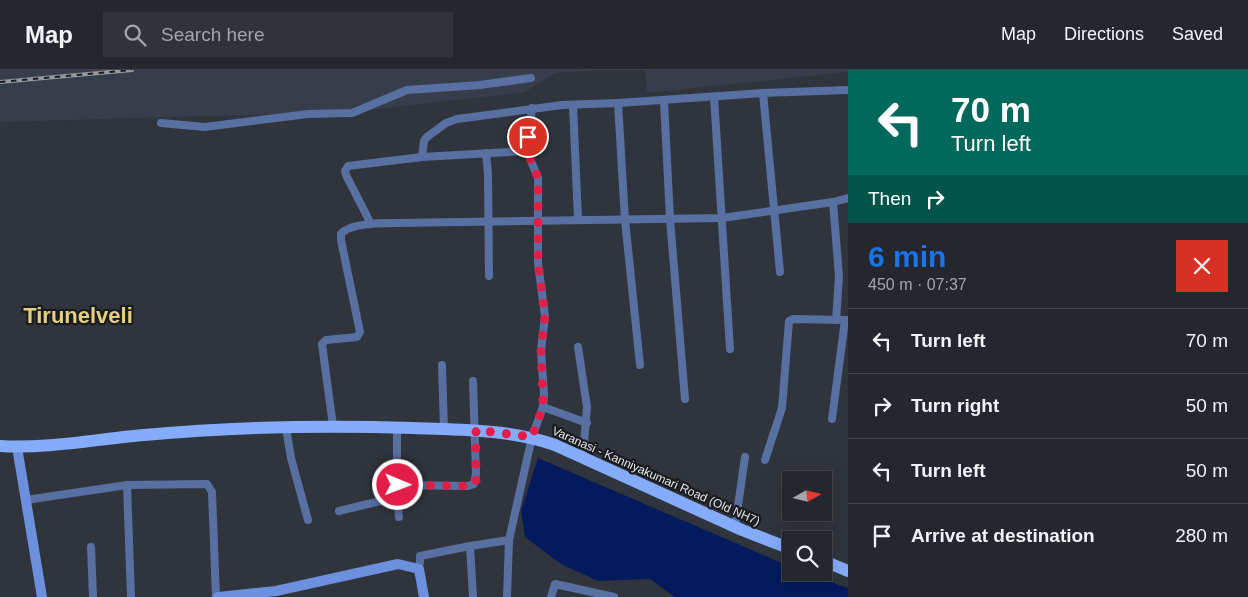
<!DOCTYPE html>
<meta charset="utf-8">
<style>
:root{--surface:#24272d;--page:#303339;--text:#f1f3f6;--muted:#a3a5aa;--line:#414449;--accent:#1a73e8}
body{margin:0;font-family:Arial,sans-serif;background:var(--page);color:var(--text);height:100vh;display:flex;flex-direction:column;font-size:19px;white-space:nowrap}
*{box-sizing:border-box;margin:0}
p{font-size:16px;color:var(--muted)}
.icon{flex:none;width:28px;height:28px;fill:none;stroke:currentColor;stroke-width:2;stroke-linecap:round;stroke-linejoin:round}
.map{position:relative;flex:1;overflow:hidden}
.sheet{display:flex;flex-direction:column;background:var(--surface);width:400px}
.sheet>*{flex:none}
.banner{background:#00695c;color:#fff;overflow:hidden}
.needle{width:32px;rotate:82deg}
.fabs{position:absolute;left:782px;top:401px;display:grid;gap:10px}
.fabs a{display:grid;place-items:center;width:50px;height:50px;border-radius:0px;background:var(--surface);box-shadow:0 5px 20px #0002,0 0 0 1px var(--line);font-size:25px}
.pin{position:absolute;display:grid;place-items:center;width:42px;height:42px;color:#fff;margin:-21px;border:2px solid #fff;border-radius:50%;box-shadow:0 1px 5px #0007}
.me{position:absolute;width:55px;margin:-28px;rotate:91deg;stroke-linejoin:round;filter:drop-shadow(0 0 4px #0008)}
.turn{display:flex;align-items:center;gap:18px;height:105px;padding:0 20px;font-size:22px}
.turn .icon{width:65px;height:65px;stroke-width:2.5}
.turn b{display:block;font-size:35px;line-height:42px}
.then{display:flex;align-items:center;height:48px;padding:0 20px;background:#0003;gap:10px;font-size:19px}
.round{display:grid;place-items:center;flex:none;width:52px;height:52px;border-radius:0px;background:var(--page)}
.head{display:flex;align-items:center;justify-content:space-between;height:85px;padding:0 20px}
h1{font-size:30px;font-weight:600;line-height:38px;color:var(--accent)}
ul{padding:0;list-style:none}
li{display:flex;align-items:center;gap:15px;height:65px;padding:0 20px;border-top:1px solid var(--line)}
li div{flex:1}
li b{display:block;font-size:19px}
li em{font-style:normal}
header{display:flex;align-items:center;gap:30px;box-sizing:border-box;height:70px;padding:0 25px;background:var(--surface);border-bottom:1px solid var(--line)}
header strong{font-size:24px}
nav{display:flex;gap:28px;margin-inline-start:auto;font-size:18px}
.search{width:350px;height:45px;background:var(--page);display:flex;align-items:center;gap:12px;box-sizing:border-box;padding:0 18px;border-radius:0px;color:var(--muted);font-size:19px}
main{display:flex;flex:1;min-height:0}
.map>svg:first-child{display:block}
.built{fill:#373d4b}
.water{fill:#041a5c}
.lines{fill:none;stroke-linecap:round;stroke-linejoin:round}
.street{stroke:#5870a1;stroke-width:8}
.secondary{stroke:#6c90de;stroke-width:10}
.primary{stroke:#85abfb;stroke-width:12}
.rail-casing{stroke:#9699a0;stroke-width:4}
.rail{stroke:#1a1b1f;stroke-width:2;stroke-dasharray:5.5;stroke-linecap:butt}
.route{stroke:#e11d48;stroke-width:9;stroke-dasharray:0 16.2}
.labels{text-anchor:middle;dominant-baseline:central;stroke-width:4.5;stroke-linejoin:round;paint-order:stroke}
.street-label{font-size:12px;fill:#e2e5ea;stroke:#1a1b1f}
.town-label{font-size:22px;font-weight:bold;fill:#e2cf82;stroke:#1a1b1f}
</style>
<header>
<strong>Map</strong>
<div class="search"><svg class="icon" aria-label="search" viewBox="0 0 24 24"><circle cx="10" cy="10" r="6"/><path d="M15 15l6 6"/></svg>Search here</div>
<nav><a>Map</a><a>Directions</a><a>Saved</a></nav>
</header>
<main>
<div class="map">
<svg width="848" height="527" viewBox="0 0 848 527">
<rect width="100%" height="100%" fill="#30343c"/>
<g class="built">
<polygon points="0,0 598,0 555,3 525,22 354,42 0,52"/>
<polygon points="645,0 848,0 848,2 647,23"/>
</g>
<polygon class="water" points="538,388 791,497 791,502 805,503 848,518 848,527 675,527 650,509 598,511 561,494 525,467 521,441"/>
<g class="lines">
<g class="street">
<polyline points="763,23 780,202"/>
<polyline points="714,27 730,279"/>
<polyline points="664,31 670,149 685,329"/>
<polyline points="573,35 578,149"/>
<polyline points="161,53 205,57 308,44 352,43 407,20 480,15 531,8"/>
<polyline points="486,83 488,104 489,206"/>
<polyline points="422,87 424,71 427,67 446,53 457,49 562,35 618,33"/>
<polyline points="833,132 839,206 836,250"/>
<polyline points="371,154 346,105 345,101 348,96 422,87 527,81"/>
<polyline points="578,277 587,337 583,386"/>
<polyline points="442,295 444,359"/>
<polyline points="640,295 625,150 618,33 763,23 848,20"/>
<polyline points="543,337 587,353"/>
<polyline points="832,349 845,250"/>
<path d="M333,356L322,274L326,270L357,267L360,262L341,170V164C349,153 382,153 396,153L722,148L833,132L848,128"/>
<polyline points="286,358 291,388 308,450"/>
<polyline points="397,358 397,420"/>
<polyline points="765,390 782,338 789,251 793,249 848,250"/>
<polyline points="127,415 131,527"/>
<polyline points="398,415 468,416 474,414 476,404 473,311"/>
<polyline points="26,430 127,415 207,414 212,422 216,527"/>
<polyline points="339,441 397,427 399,447"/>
<polyline points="735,457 745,387"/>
<polyline points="509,470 532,367 543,337 544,324 541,281 545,246 538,193 538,108 527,81 532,38"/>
<polyline points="91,477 93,527"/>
<polyline points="417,498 420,493 420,486 470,476"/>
<polyline points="473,527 470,476 509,470 507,527"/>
<polyline points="551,527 555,514 614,527"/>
</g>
<g class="secondary">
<polyline points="17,377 42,527"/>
<polyline points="218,527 276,521 398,494 419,499 424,527"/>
</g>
<g class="primary">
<path d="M0,376C47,379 97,369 144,365C233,357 323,355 413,358C461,360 509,359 555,375L742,460L791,479"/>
<polyline points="824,491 848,501"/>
</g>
<g class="rail-casing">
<polyline id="rail" points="0,12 132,0"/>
</g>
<use href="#rail" class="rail"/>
</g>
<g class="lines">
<polyline class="route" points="398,415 472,416 476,411 476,360 532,367 543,337 541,281 545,246 538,193 538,108 527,81 528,67"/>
</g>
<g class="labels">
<g class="street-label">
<text transform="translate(656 406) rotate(24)">Varanasi - Kanniyakumari Road (Old NH7)</text>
</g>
<g class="town-label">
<text x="78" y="245">Tirunelveli</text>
</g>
</g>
</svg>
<div class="fabs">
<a><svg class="needle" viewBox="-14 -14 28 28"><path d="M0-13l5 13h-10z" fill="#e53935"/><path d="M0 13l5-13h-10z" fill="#a3a5aa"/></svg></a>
<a><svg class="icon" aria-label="search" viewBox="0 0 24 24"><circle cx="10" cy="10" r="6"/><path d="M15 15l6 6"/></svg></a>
</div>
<div class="pin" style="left:528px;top:67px;background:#d93025"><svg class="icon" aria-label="arrive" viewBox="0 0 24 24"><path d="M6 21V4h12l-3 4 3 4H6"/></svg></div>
<svg class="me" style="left:398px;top:415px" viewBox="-20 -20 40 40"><circle r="17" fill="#e11d48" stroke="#fff" stroke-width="3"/><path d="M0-11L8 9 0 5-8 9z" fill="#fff"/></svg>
</div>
<section class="sheet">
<div class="banner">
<div class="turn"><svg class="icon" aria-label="left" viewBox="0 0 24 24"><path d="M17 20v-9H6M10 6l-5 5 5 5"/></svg><div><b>70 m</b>Turn left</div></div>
<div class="then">Then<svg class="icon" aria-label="right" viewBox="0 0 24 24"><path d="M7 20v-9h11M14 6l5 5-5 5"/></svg></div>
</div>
<div class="head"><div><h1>6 min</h1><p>450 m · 07:37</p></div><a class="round" style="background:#d93025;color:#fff"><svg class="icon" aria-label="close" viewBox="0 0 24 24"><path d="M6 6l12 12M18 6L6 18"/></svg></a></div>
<ul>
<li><svg class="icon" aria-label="left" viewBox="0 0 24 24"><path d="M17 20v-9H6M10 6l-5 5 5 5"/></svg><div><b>Turn left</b></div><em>70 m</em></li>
<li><svg class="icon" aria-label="right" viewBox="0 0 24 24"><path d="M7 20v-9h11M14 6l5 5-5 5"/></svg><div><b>Turn right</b></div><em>50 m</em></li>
<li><svg class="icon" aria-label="left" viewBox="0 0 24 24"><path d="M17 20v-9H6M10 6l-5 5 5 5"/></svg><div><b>Turn left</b></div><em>50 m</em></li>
<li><svg class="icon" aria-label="arrive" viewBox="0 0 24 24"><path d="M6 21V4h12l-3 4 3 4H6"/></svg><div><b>Arrive at destination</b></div><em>280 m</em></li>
</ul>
</section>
</main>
